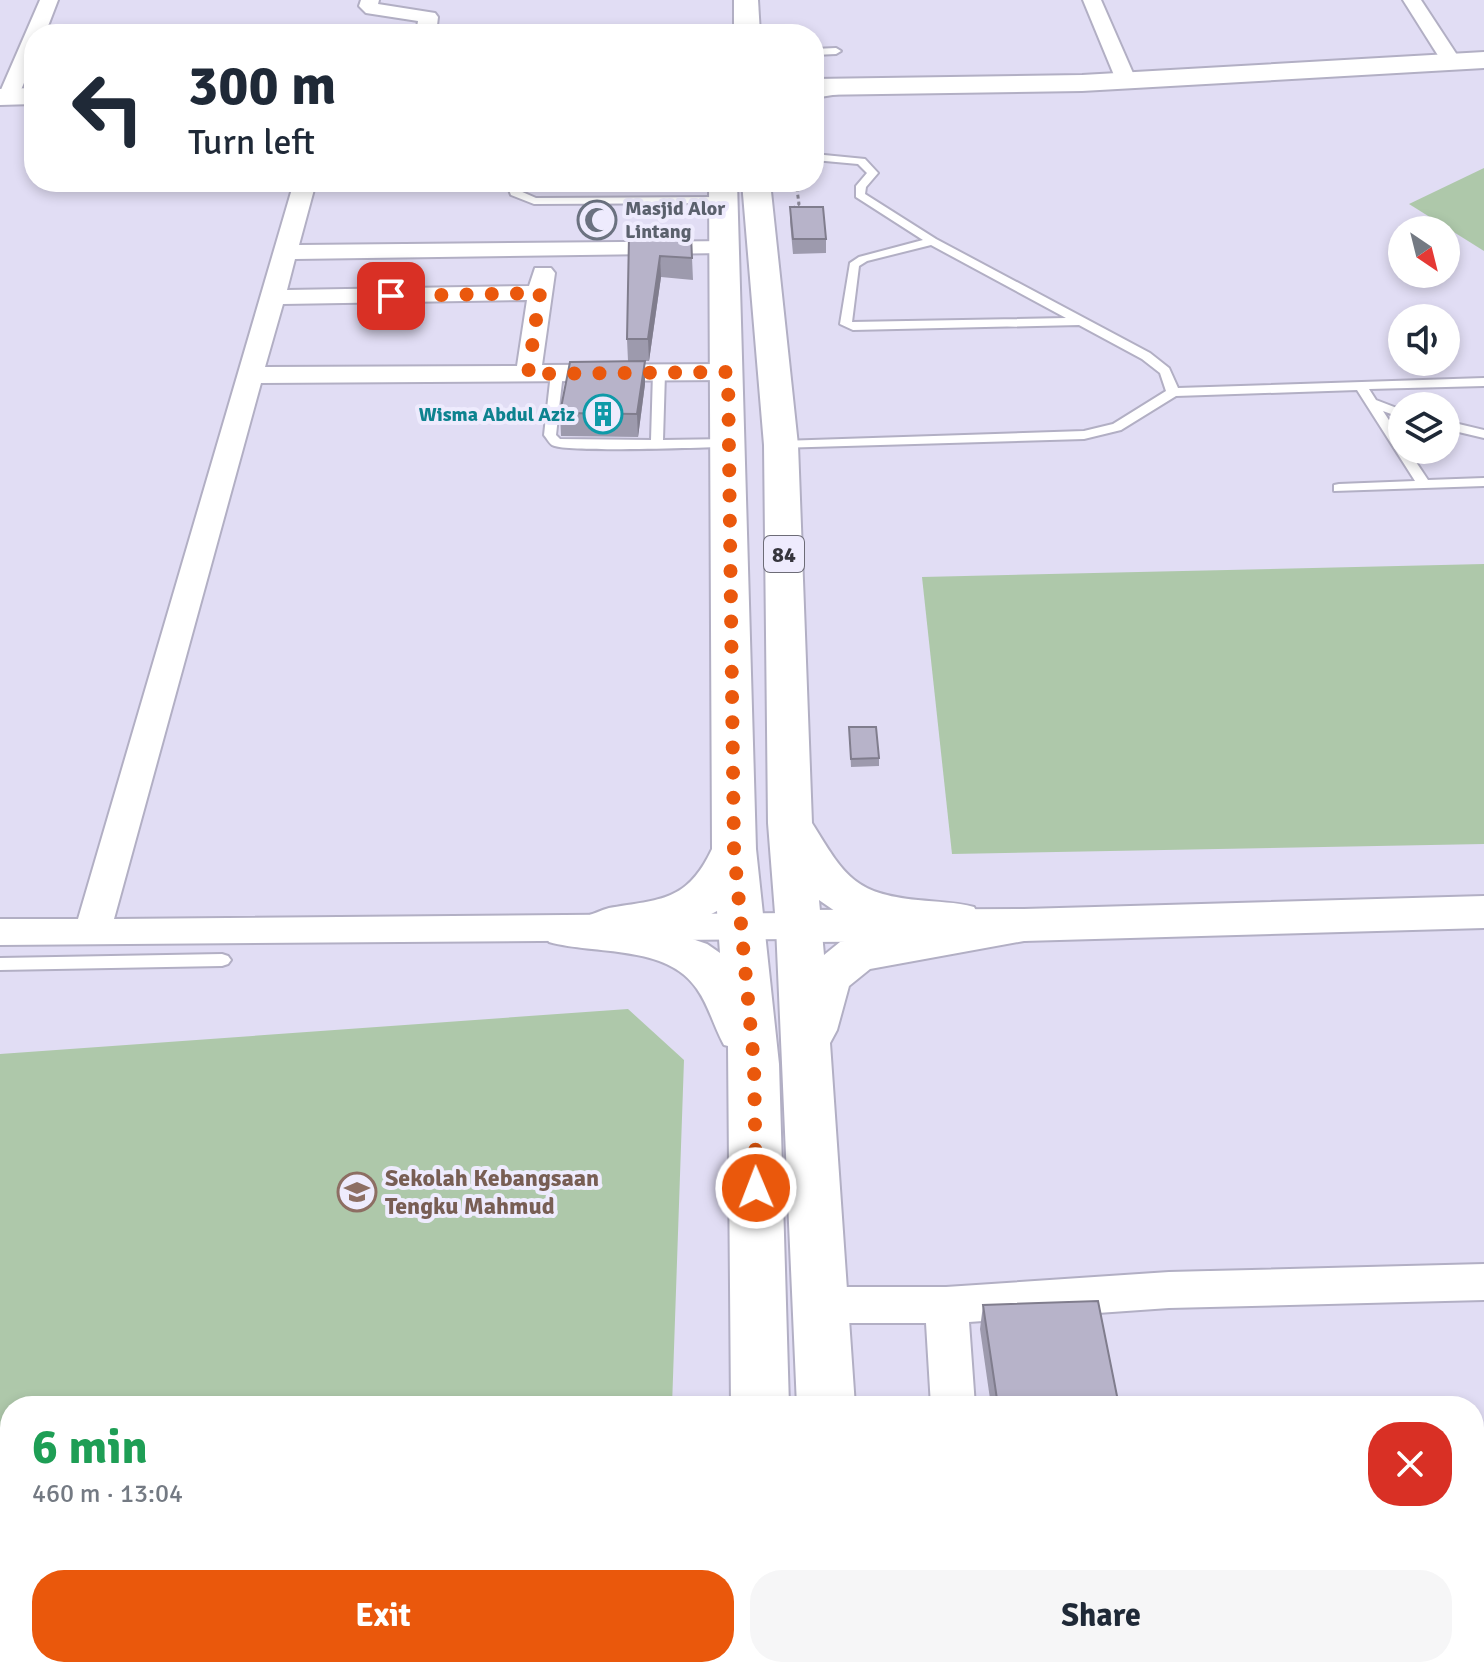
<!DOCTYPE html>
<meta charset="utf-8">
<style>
:root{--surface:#fff;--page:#f6f6f7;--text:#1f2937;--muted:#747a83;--accent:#ea580c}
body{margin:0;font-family:Signika,sans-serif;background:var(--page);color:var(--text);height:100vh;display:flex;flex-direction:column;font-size:30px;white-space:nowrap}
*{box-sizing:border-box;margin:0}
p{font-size:26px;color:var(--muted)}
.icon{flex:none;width:44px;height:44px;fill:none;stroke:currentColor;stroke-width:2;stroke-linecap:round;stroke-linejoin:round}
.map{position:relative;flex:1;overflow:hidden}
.panel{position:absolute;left:0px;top:1396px;width:1484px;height:282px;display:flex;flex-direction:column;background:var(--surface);border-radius:32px 32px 0 0;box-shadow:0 4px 12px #0003}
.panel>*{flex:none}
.banner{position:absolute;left:24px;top:24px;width:800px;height:168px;border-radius:32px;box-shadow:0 4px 12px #0003;background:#fff;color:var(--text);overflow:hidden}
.needle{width:52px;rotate:145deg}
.buttons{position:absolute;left:1388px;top:216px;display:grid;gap:16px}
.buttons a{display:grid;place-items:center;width:72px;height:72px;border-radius:50%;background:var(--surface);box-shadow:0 4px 12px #0003;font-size:40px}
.pin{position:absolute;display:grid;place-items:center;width:68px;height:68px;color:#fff;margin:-34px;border-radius:16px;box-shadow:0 4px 12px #0006}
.me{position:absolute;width:88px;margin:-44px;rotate:359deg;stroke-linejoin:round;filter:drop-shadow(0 0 6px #0008)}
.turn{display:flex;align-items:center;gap:28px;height:168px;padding:0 32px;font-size:36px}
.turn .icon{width:104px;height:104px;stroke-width:2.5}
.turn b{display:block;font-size:56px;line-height:68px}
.round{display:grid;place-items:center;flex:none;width:84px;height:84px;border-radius:32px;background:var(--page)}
.overview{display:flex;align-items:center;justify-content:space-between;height:136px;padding:0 32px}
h1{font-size:48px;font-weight:800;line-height:60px;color:#1e9e55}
.primary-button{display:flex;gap:16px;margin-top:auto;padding:16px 32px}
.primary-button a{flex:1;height:92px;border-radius:32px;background:var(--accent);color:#fff;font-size:32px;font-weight:800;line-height:92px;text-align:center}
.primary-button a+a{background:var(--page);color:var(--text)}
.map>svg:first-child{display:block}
.green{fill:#aec8aa}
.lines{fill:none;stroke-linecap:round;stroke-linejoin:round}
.lane-casing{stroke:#b2afc4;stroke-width:4}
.street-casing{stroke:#b2afc4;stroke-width:4}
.secondary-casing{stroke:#b2afc4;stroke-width:4}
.primary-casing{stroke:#b2afc4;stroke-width:4}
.path{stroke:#898695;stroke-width:3;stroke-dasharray:4 3;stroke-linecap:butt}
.lane{fill:#fff;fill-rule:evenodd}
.street{fill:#fff;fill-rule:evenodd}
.secondary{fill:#fff;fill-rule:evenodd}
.primary{fill:#fff;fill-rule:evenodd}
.wall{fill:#9d9aad}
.shaded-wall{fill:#807d8d}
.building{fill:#b7b3c9;stroke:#807d8d;stroke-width:2}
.route{stroke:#ea580c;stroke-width:14;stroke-dasharray:0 25.2}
.labels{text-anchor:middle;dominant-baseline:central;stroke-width:8;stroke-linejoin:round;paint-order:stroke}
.far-worship-label{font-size:20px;font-weight:bold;fill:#5b616d;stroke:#eeebfd;text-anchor:start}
.far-culture-label{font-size:20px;font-weight:bold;fill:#0d838f;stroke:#eeebfd;text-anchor:end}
.shield{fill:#eeebfd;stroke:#6d6c77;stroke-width:2}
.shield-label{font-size:22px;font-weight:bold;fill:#36353d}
.education-label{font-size:24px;font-weight:bold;fill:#785e54;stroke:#eeebfd;text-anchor:start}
</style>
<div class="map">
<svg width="1484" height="1677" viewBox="0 0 1484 1677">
<rect width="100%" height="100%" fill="#e1ddf4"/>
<g class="green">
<polygon points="1484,168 1484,251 1409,204"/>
<polygon points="1484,564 1484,844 952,854 922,577"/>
<polygon points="628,1009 684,1060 672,1406 10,1406 10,1586 0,1586 0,1054"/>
</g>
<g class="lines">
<g class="lane-casing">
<g id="lane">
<polygon points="814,49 836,48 841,51 836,54 814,55"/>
<path d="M814,154L865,159L878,173L866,187L865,194L936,239L1150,353L1169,368L1178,388L1484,378V386L1369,389L1376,400L1402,410V418L1383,411L1402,440V450H1408L1428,480L1484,478V486L1334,491V485L1339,484L1415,481L1357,390L1176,396L1121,430L1084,439L777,448L775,445L781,441L1084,431L1113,424L1166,391L1160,373L1142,359L1079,325L853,330L840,324L850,263L859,257L923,240L856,197V186L867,173L858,164L814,160ZM931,245L1066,318L852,322L859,266L867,261Z"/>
<polygon points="506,182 516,182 520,191 536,198 723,197 728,200 723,203 534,204 511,195"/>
<path d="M557,369L563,373L556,435L560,439L651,440L653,373L659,369L665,373L663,440L729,439L735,443L729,447C704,447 565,453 552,445C550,444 545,436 544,435L551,373Z"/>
<polygon points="1446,421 1484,430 1484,438 1446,429"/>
<polygon points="222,954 228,956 231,960 228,964 222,966 0,970 0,958"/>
</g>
</g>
<g class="street-casing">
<g id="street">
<polygon points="40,0 58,0 45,34 34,34 34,59 18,97 15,101 1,101 0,92"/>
<polygon points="361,0 379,0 378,4 435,13 438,17 436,34 416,34 418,21 366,13 359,6"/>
<polygon points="1083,0 1101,0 1136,80 1133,84 1126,86 1116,80"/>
<polygon points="1403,0 1421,0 1461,61 1458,65 1444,65"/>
<path d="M294,182H316L299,245L733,241L737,246L733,251L725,253L295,259L287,290L529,286L535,268H551L555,273L542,365L728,364L737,367L741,372L737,377L728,380L261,383L114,919L799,913L812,917L817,926L812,935L799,939L0,945V919H78ZM527,300L517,366L265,367L283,304Z"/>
<polygon points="1484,1264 1484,1300 1169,1308 969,1322 975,1406 931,1406 926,1323 821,1323 806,1318 800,1305 806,1292 821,1287 946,1287 1169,1272"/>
<polygon points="950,1668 998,1668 1000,1677 950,1677"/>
</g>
</g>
<g class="secondary-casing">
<g id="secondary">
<polygon points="1484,52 1484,68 1082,91 814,95 814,79 1082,75"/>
<polygon points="34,88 34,104 0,105 0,89"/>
<polygon points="1484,896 1484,928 1024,941 799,942 783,938 776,926 783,914 799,910 1024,909"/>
</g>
</g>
<g class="primary-casing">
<g id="primary">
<polygon points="734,0 758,0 760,34 734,34"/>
<polygon points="836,79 845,81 849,87 845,93 814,98 814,82"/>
<path d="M709,182H737L756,849L779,1064L789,1406H731L728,1046L724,1045C714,1027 709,1006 697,989C667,944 595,955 549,942L542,930L549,918C567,913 574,919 586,916C592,915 601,910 609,908C661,899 687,902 712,849ZM717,911L720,953L707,944L669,931L694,923Z"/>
<path d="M742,182H770L798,445L812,823C844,875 854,894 918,900C937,902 956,902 974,907L979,916L1024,909L1040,913L1047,925L1040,937L1024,941L870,969L849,986L837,1030L830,1043L855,1406H797L776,926L768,823L764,445ZM819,900L845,918L898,930L840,942L824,955Z"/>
<rect x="732" y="1668" width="64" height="9"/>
<polygon points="809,1668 873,1668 874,1677 810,1677"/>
</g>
</g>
<polyline class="path" points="792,209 799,204 796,182"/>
<use href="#lane" class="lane"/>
<use href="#street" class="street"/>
<use href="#secondary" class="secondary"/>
<use href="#primary" class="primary"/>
</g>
<g class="wall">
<polygon points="790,207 826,239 826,253 793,254 790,222"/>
<polygon points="691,235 693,280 661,277 649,361 645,361 645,384 638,437 561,436 560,413 628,361 627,339 629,236"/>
<polygon points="849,727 879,758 879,766 851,767"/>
<polygon points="983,1305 1119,1406 991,1406 980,1329"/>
<polygon points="1048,1668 1186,1668 1183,1677 1053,1677"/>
</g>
<g class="shaded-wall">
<polygon points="660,256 661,277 649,361 648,339"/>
<polygon points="645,361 645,384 638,437 637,414"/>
</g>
<g class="building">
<polygon points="790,207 823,207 826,239 793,239"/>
<polygon points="691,235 692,258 660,256 648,339 627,339 629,236"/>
<polygon points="645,361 637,414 560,413 570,362"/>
<polygon points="849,727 876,727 879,758 851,759"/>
<polygon points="1098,1301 1119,1406 998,1406 983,1305"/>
</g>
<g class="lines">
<polyline class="route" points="391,296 540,293 528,374 728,372 734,849 754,1064 756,1188"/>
</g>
<defs>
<g id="mosque-ring" transform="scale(2)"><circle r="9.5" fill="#eeebfd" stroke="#6b7280" stroke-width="1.5"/><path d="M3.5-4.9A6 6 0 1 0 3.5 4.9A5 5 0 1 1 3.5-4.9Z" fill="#6b7280"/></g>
<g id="building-ring" transform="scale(2)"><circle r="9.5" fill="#eeebfd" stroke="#0f9aa8" stroke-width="1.5"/><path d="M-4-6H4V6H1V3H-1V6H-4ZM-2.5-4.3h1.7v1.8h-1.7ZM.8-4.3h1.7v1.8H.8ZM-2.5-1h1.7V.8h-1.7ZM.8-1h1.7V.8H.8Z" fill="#0f9aa8"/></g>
<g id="school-ring" transform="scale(2)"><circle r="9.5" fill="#eeebfd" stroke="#8d6e63" stroke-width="1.5"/><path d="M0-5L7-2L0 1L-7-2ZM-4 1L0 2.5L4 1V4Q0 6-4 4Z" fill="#8d6e63"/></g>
</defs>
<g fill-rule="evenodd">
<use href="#mosque-ring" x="597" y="220"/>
<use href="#building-ring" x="603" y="414"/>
<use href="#school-ring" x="357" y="1192"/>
</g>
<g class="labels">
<g class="far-worship-label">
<text x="625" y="208">Masjid Alor<tspan x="625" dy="23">Lintang</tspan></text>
</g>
<g class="far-culture-label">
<text x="575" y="414">Wisma Abdul Aziz</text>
</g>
<rect class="shield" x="764" y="536" width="40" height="36" rx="6"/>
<g class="shield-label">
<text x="784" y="554">84</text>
</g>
<g class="education-label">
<text x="385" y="1178">Sekolah Kebangsaan<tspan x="385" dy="28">Tengku Mahmud</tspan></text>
</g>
</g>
</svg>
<div class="buttons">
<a><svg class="needle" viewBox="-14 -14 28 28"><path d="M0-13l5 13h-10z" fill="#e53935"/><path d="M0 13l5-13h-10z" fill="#747a83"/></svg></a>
<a><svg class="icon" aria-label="sound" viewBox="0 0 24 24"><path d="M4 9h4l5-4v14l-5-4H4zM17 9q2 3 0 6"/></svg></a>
<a><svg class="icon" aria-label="layers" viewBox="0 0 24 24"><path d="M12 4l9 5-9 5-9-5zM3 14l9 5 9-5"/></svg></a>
</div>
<div class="pin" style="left:391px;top:296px;background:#d93025"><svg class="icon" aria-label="arrive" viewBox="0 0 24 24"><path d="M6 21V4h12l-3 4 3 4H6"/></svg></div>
<svg class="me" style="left:756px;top:1188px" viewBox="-20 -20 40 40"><circle r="17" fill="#ea580c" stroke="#fff" stroke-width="3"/><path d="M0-11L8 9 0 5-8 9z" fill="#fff"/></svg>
<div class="banner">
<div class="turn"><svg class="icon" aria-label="left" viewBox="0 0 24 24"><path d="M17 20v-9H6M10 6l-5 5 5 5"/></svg><div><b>300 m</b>Turn left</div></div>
</div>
<section class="panel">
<div class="overview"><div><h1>6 min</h1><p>460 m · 13:04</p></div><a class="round" style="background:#d93025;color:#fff"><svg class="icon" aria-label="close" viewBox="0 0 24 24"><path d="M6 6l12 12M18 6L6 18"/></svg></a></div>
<div class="primary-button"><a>Exit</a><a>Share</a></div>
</section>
</div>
